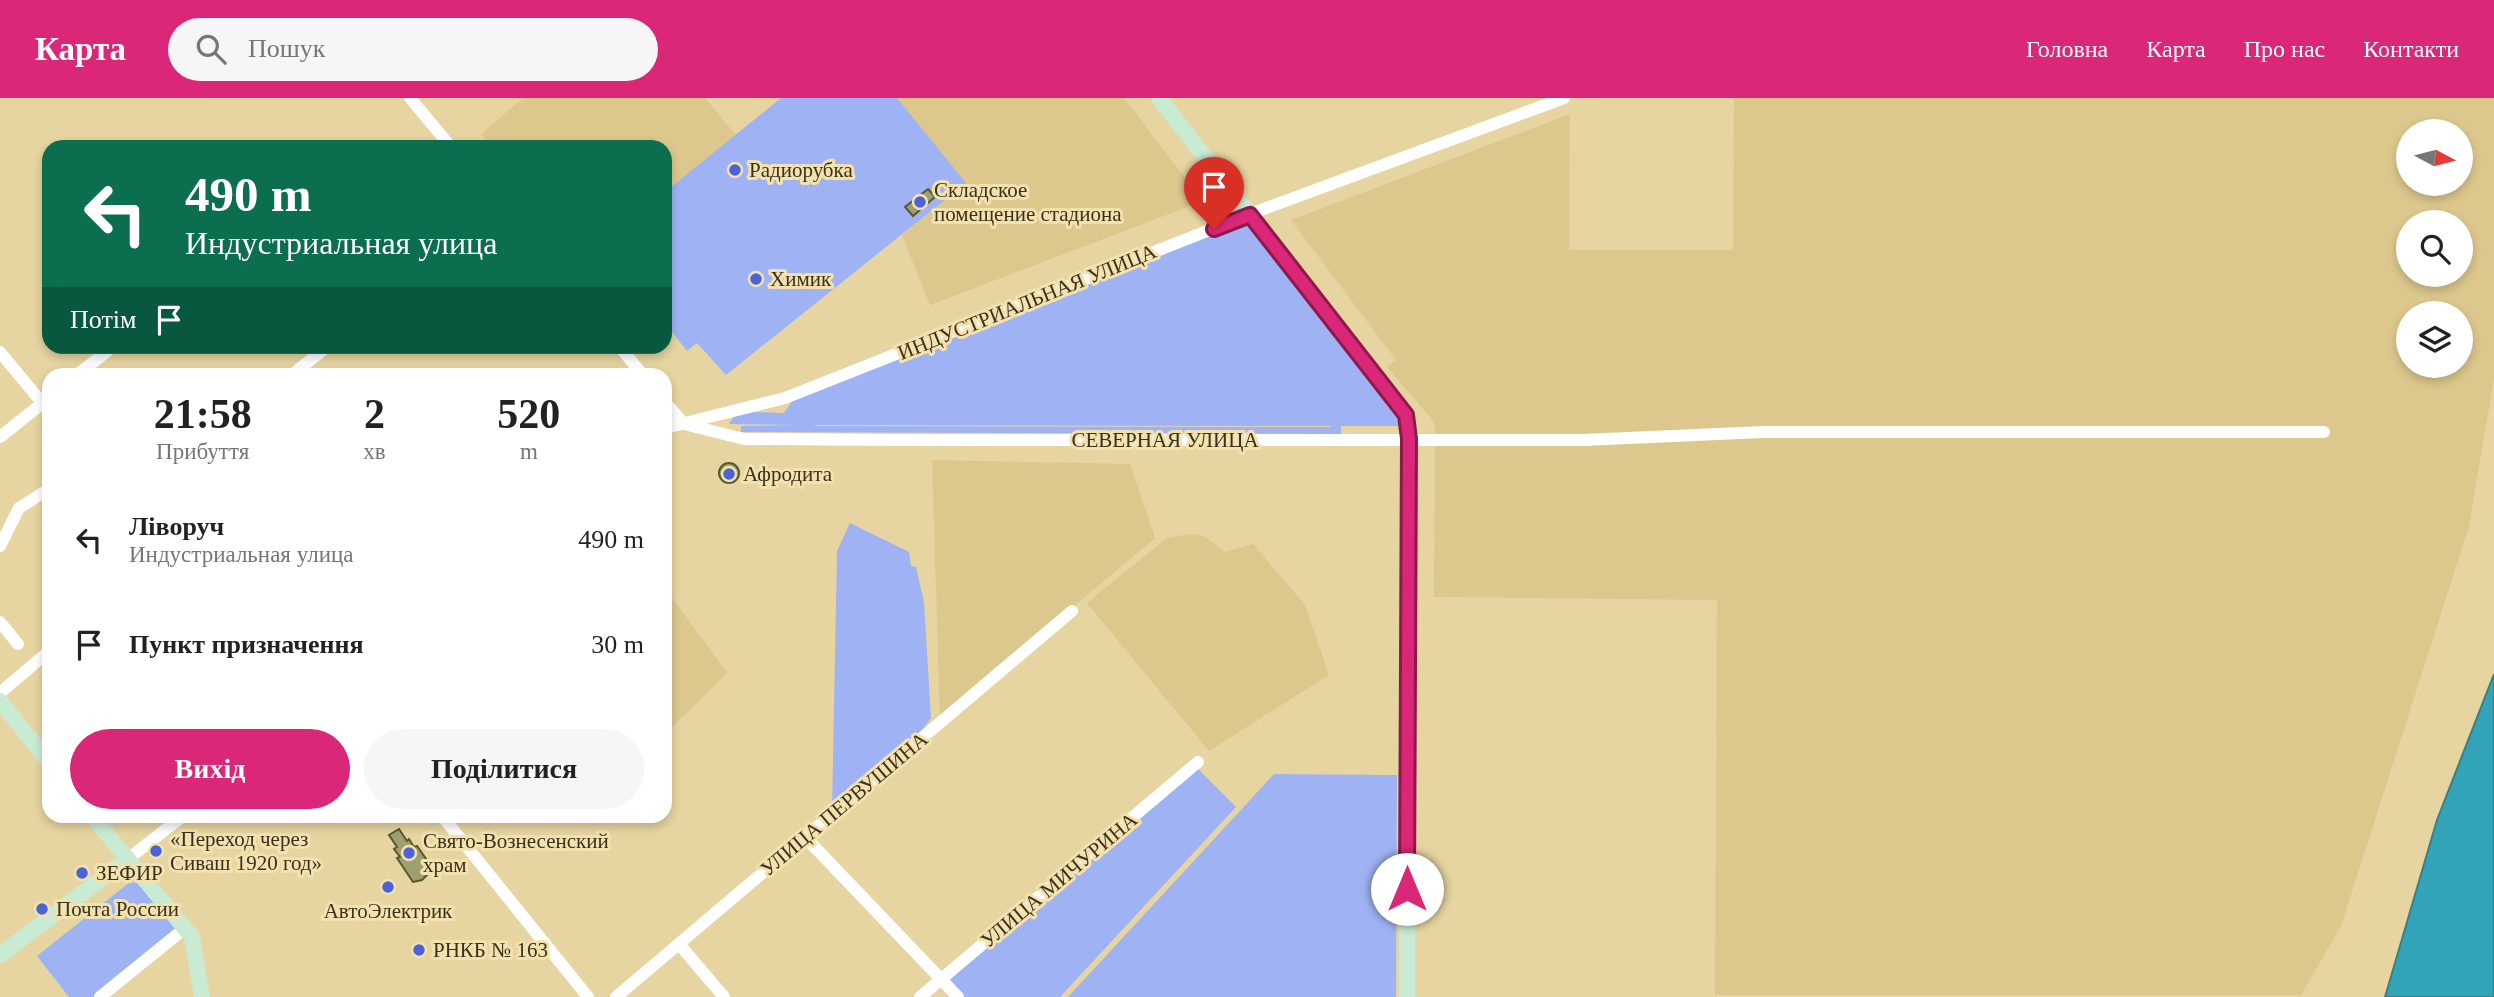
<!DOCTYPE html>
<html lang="uk">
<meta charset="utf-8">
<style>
:root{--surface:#fff;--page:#f6f6f6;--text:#222;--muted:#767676;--accent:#db2777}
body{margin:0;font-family:Georgia,serif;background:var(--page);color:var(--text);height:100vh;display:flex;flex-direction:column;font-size:26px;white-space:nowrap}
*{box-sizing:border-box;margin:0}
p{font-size:23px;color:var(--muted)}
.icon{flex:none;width:38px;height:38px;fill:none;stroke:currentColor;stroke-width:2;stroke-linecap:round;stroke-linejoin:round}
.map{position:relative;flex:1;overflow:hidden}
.sheet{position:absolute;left:42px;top:270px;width:630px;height:455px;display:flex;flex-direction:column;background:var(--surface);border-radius:21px;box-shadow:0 4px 10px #0003}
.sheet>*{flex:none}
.guide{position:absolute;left:42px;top:42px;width:630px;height:214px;border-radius:21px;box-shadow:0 4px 10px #0003;background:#0b6e4f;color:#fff;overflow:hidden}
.needle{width:46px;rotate:97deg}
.controls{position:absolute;left:2396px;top:21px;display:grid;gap:14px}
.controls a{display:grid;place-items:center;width:77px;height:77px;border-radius:50%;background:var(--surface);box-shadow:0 4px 10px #0003;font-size:35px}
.pin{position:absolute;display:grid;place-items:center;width:60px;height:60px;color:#fff;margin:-72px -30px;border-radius:50% 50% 50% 0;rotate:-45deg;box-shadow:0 0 7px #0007}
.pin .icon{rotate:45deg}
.me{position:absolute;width:77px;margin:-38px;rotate:0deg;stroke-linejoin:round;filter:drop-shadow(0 0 5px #0008)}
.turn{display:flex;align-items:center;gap:24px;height:147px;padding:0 28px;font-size:32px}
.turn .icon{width:91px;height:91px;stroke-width:2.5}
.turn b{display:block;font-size:49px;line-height:60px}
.then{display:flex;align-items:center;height:66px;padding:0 28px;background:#0003;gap:14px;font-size:26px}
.eta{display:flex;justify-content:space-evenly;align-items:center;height:119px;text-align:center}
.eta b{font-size:42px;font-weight:700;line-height:49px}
.primary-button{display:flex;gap:14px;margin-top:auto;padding:14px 28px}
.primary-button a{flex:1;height:80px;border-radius:42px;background:var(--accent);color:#fff;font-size:28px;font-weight:700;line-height:80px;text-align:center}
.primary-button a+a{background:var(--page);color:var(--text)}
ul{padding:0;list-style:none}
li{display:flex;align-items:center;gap:21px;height:105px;padding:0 28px}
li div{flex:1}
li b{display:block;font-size:26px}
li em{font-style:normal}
header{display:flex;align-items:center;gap:42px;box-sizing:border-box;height:98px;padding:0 35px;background:var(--accent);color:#fff}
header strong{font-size:33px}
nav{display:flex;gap:38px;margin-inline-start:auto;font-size:24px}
.search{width:490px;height:63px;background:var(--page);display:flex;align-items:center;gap:18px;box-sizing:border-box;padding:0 24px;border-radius:38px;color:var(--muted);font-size:26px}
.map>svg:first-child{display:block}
.built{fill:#dcc78d;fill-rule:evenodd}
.green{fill:#9fb3f4;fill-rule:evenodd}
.water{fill:#32a4b7;stroke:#348289;stroke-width:2}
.building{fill:#9ea16f;stroke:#575929;stroke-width:2}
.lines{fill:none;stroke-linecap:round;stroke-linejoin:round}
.minor{stroke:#fff;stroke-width:12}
.secondary{stroke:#c9ead3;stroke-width:16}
.route-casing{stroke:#8e194d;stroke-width:18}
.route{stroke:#db2777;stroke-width:12}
.poi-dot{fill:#4c63d8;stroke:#f3e1ae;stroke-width:2.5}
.labels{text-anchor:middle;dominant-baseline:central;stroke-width:6;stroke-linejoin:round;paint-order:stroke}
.poi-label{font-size:21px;fill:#38311d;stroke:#f3e1ae;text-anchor:start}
.street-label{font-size:21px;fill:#38311d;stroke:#f3e1ae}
</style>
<header>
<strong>Карта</strong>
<div class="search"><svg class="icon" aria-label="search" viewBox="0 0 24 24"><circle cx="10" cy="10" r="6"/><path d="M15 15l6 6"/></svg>Пошук</div>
<nav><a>Головна</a><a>Карта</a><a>Про нас</a><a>Контакти</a></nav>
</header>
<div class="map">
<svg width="2494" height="899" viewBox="0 0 2494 899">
<rect width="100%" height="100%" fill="#e6d4a1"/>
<g class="built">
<polygon points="523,0 705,0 736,37 665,94 665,49 492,49 481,36"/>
<polygon points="897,0 1124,0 1203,103 930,207 902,137 965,85"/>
<path d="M1734,0H2494V281L2469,428L2341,828L2301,897H1715L1717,502L1434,499L1435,325L1387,269L1396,262L1291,122L1570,16L1569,152H1733ZM2408,33H2460V86H2408ZM2408,124H2460V177H2408ZM2408,215H2460V268H2408Z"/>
<polygon points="932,362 1130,366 1155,440 940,621"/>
<polygon points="1190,436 1204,438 1225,454 1253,446 1305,507 1329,577 1209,653 1087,505 1167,440"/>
<polygon points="665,490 727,575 665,636"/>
</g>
<g class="green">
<polygon points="781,0 897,0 966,85 726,277 697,245 687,253 665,225 665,94"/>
<path d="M1247,124L1401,317L1404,328H1341V336H1330L741,334V328L798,327L729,326L734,318L750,314L784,315L795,299L818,289ZM815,327L1330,328L1331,329L815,328Z"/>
<polygon points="850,425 909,454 911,468 916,469 924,504 931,620 921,634 832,713 837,453"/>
<polygon points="1198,671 1236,709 1060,899 964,899 949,882"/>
<polygon points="1274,676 1397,677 1396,899 1068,899"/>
<polygon points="140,776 184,831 100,899 69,899 37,858"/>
</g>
<polygon class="water" points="2494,576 2494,899 2385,899 2437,722"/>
<g class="building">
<polygon points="928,91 935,99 913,118 905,109"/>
<circle cx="729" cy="375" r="10"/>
<polygon points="399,731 407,743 409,741 414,749 417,748 433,771 422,782 413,784 397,760 400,759 394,751 397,749 389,737"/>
</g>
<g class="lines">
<g class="minor">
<polyline points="410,0 451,49"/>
<polyline points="619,248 642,276"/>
<polyline points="0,254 49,313"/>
<polyline points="78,276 114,248"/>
<polyline points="293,276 328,248"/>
<polyline points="665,304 684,326"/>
<polyline points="684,326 744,341 908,342 1583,342 1763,334 2324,334"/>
<polyline points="665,330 785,300 1250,116 1564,0"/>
<polyline points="0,339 49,300"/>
<polyline points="0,448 19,410 49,391"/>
<polyline points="0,524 18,546"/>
<polyline points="0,595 49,553"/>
<polyline points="442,718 588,899"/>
<polyline points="805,739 958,899"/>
<polyline points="128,761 183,718"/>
<polyline points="679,846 724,899"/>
<polyline points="100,899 184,831"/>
<polyline points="616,899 1072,513"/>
<polyline points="920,899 1198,664"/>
</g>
<g class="secondary">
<polyline points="1159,0 1406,317 1409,341 1407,899"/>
<polyline points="0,603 49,664"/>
<polyline points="92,718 192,839 202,899"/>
<polyline points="0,857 128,761"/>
</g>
</g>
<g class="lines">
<g class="route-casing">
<polyline id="route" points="1214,131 1250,117 1406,317 1409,341 1407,791"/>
</g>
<use href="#route" class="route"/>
</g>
<g class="poi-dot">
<circle cx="735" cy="72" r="7"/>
<circle cx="920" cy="104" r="7"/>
<circle cx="756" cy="181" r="7"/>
<circle cx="729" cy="376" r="7"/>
<circle cx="156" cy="753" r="7"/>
<circle cx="409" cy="755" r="7"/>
<circle cx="82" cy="775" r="7"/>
<circle cx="388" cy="789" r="7"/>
<circle cx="42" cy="811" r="7"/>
<circle cx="419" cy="852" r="7"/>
</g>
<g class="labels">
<g class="poi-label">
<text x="749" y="72">Радиорубка</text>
<text x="934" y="92">Складское<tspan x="934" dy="24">помещение стадиона</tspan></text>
<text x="770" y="181">Химик</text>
<text x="743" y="376">Афродита</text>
<text x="170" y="741">«Переход через<tspan x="170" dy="24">Сиваш 1920 год»</tspan></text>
<text x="423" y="743">Свято-Вознесенский<tspan x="423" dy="24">храм</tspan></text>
<text x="96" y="775">ЗЕФИР</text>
<text x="56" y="811">Почта России</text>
<text x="388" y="813" text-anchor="middle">АвтоЭлектрик</text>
<text x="433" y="852">РНКБ № 163</text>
</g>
<g class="street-label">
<text transform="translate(1027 204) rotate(-22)">ИНДУСТРИАЛЬНАЯ УЛИЦА</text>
<text x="1165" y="342">СЕВЕРНАЯ УЛИЦА</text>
<text transform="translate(844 706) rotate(-40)">УЛИЦА ПЕРВУШИНА</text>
<text transform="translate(1059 782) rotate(-40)">УЛИЦА МИЧУРИНА</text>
</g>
</g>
</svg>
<div class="controls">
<a><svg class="needle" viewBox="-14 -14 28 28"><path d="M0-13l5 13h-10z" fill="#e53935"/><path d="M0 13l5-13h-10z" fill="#767676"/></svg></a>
<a><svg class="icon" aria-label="search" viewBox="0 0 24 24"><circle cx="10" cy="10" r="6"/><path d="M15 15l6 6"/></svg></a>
<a><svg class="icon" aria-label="layers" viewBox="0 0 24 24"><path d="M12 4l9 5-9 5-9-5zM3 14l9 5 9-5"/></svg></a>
</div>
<div class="pin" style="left:1214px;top:131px;background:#d93025"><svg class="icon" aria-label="arrive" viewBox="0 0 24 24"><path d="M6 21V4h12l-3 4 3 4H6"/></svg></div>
<svg class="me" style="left:1407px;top:791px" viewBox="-20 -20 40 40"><circle r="19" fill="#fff"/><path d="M0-13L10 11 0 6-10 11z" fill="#db2777"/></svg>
<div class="guide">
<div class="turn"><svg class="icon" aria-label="left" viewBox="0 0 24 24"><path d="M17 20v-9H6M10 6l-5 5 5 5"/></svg><div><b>490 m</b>Индустриальная улица</div></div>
<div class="then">Потім<svg class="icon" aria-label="arrive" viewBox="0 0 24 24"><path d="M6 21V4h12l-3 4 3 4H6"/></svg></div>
</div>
<section class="sheet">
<div class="eta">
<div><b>21:58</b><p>Прибуття</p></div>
<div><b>2</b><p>хв</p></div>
<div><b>520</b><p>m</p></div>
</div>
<ul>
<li><svg class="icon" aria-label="left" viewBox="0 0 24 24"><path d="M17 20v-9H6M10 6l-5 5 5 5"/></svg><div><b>Ліворуч</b><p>Индустриальная улица</p></div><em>490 m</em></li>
<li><svg class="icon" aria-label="arrive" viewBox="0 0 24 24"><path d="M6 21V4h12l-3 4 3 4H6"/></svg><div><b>Пункт призначення</b></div><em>30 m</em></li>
</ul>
<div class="primary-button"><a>Вихід</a><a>Поділитися</a></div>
</section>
</div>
